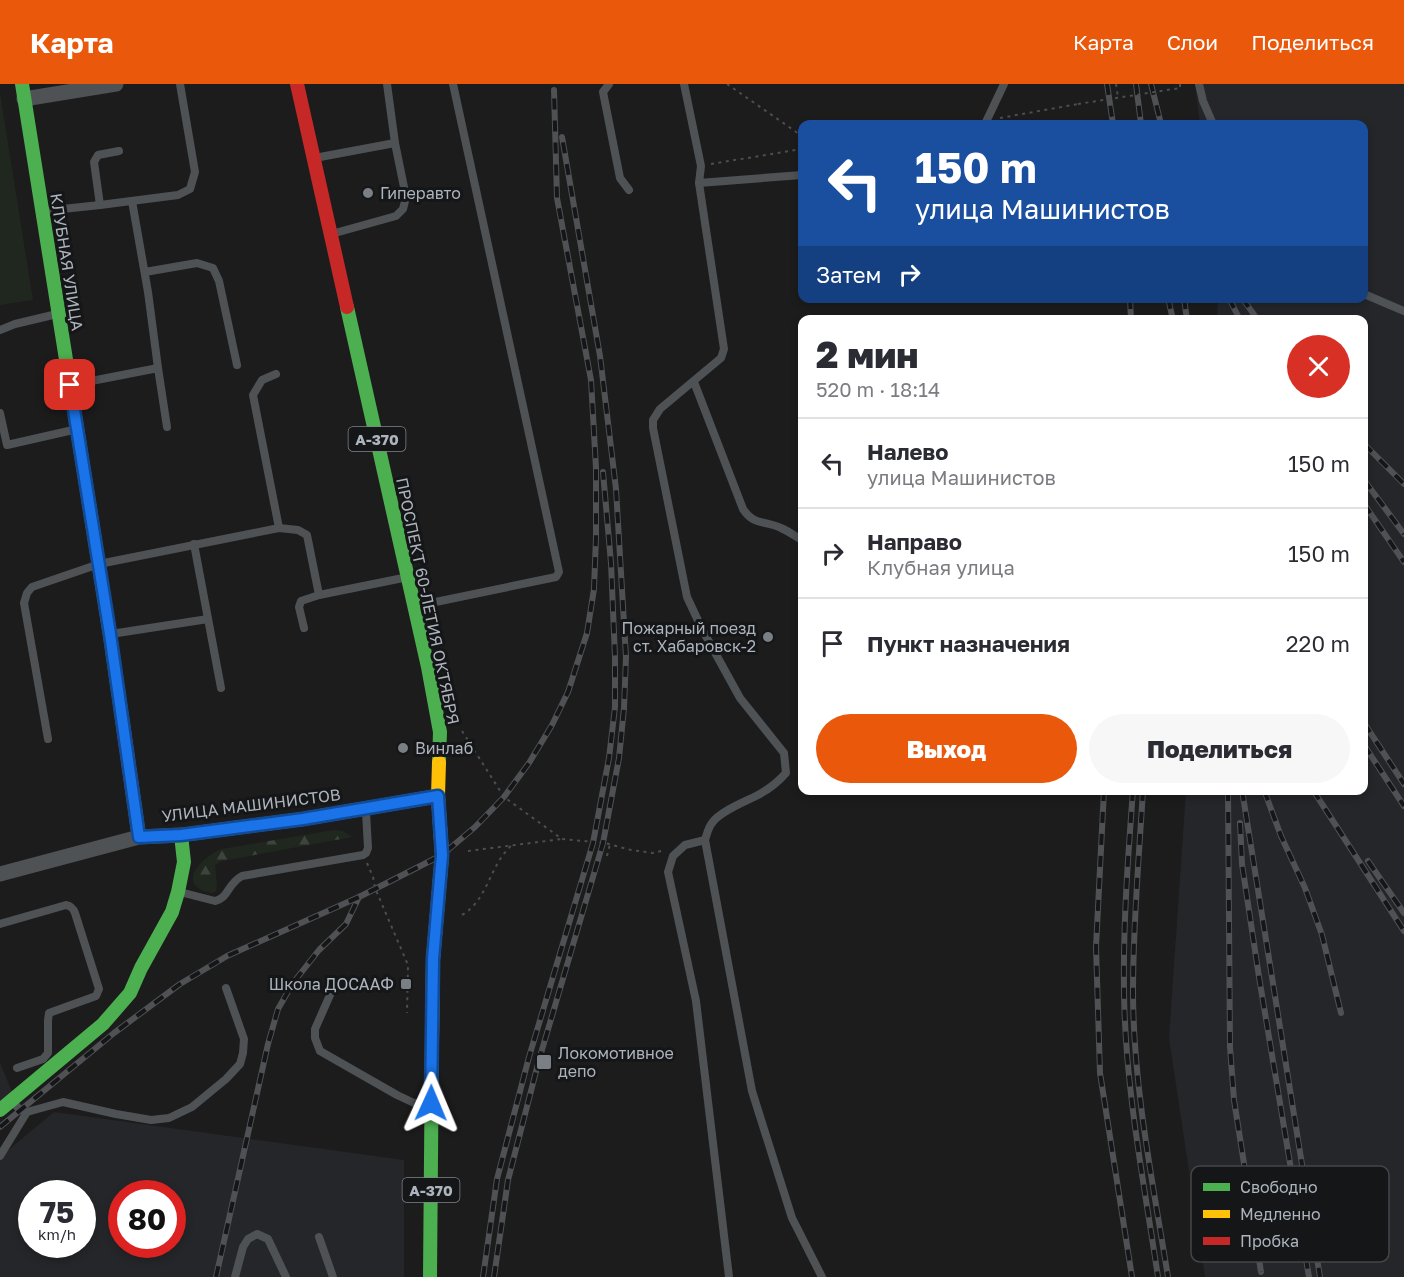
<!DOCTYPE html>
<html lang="ru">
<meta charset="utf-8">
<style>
:root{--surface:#fff;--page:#f7f7f7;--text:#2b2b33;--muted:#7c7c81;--line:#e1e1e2;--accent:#ea580c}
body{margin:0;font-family:"Golos Text",sans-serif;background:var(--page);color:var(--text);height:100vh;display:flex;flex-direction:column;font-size:22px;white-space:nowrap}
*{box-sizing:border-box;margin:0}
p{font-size:20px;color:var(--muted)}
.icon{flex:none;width:33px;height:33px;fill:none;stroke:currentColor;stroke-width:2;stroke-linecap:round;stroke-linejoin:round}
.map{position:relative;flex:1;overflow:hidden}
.details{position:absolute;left:798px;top:231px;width:570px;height:480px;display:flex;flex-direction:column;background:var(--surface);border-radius:12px;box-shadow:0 3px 9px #0003}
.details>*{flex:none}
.top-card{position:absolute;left:798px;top:36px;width:570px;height:183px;border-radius:12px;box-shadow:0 3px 9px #0003;background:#1a4fa0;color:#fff;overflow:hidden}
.speed{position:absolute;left:18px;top:1096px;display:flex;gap:12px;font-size:30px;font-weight:700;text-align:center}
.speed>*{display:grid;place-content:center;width:78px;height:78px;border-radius:50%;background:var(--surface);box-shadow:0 3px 9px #0003;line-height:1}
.speed small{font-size:15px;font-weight:400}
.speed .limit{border:9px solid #d22;background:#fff;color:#111}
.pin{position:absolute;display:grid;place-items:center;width:51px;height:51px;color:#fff;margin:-26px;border-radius:12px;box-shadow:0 3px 9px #0006}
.me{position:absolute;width:66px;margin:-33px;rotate:1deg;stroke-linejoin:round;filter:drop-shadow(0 0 4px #0008)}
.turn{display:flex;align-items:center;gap:21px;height:126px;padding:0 18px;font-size:27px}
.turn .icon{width:78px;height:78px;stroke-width:2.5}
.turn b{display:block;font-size:42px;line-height:51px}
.then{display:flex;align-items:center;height:57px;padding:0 18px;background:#0003;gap:12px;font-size:22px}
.round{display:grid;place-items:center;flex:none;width:63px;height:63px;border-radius:32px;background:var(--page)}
.overview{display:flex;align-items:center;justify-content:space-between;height:102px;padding:0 18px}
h1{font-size:36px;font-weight:800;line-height:45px}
.primary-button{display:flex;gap:12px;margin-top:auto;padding:12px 18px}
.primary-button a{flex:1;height:69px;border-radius:36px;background:var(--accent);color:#fff;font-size:24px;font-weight:800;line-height:69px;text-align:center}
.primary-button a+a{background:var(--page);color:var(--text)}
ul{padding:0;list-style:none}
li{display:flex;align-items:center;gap:18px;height:90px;padding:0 18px;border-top:2px solid var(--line)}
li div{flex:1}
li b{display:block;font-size:22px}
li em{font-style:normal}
header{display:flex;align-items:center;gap:36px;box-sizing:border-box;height:84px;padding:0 30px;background:var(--accent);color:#fff}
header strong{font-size:28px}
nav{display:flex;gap:33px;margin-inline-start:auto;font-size:21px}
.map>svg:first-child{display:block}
.built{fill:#252629;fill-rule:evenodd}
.grass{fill:#1f271f}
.forest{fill:url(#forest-firs)}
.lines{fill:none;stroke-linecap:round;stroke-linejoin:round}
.path{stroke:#4c4d4f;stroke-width:2;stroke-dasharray:3 4.5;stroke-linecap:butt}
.lane{stroke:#4f5255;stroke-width:8}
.street{stroke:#4f5255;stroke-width:15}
.fast{stroke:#4caf50;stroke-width:14}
.slow{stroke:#ffc107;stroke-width:14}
.jam{stroke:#c62828;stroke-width:14}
.rail-casing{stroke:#505154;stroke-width:6}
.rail{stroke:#151618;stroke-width:4;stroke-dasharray:11;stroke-linecap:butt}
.path-bridge{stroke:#4c4d4f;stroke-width:2;stroke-dasharray:3 4.5;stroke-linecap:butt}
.route-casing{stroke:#114b97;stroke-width:15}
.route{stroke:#1a73e8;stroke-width:10}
.poi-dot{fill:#7a7f85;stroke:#151618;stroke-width:2}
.labels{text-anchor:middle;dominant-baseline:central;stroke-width:6;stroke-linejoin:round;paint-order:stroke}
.shield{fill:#151618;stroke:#7f858c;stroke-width:1.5}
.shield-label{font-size:15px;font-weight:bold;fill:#adb4bd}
.poi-label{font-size:16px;fill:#adb4bd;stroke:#151618;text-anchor:start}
.street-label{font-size:16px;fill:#adb4bd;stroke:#151618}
.key{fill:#151618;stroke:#43454a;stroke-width:1.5}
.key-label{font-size:16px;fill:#adb4bd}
</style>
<header>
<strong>Карта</strong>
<nav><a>Карта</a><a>Слои</a><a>Поделиться</a></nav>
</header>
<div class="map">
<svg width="1404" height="1193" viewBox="0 0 1404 1193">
<defs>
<pattern id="forest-firs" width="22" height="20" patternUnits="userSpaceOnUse" patternTransform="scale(1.5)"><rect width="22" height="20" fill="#1f271f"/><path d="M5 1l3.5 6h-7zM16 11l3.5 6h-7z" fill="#3d443e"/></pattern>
</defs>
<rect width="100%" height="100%" fill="#1c1c1c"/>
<g class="built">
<polygon points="1195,0 1404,0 1404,1193 1205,1193 1169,954 1186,707 1364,706 1364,236 1217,235 1218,215 1364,214 1364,40 1200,40"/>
<polygon points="0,979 13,1010 0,1020"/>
<path d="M54,1028L404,1076V1193H0V1073ZM32,1110H82V1161H32ZM122,1110H172V1161H122Z"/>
</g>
<polygon class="grass" points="0,9 33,216 0,221"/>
<path class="forest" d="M334,746L343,747L352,753L222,777L215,781L217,802L216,807L212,809C174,802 201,773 222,765Z"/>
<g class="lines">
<g class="path">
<polyline points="727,0 802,52"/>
<polyline points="1116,0 1118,14"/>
<polyline points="1180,0 1180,4"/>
<polyline points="1000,34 1078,20"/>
<polyline points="965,40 974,39"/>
<polyline points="711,80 802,65"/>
<polyline points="462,647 504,713 562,755 605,759 631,766 653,769 665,766"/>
<polyline points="468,767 562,755"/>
<polyline points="607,772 610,760"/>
<polyline points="367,779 373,793 375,804 408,881 407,929"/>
<path d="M462,831C489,815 489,781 512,761"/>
</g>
<g class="lane">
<polyline points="609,0 603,8 620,94 629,106"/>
<path d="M684,0L701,82L699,99L724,265L721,274L715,279L660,325L653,336V344L687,513L702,545L740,614L784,669L786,689C778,698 768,706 756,712C744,718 719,728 712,739C708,744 707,750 705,756L752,1007L792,1134L822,1193"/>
<polyline points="1199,0 1203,17 1213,40"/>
<polyline points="985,40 1004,0"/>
<polyline points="320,73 395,59"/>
<polyline points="699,99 802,91"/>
<polyline points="132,117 148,208 158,284"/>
<polyline points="100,121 178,111 190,105 195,88 180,0"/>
<polyline points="44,127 100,121 94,78 98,71 119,67"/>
<polyline points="335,149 396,132 403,125 406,113 395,59 387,0"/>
<polyline points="145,188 197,179 213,184 219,197 237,281"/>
<polyline points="1364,210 1404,227"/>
<polyline points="0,246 15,240 57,230"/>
<path d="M694,298L743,425C754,442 765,436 781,444C788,447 795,452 802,456"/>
<polyline points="71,301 158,284 167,343"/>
<polyline points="0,329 7,361 73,346"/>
<polyline points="279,444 298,446 307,451 319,511 403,494"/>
<polyline points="194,460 221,604"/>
<polyline points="421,521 556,493 559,488 453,0"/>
<polyline points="304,544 299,523 301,517 319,511"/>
<polyline points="111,550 208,535"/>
<polyline points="48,655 24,519 27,509 32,503 99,480 279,444 253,311 262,296 276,290"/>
<polyline points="705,756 685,761 673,772 668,788 696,917 729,1193"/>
<path d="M180,808L215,817C229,814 227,800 242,792L363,771L366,769L368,764L366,728"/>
<path d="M0,840L66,821C71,822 73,824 75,829L99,905L96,912L49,929L48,936V969L43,975L17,984"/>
<polyline points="334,902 315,945 315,954 320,967 397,1011 414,1019 426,1019"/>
<polyline points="12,1017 20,1026 27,1028 63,1018 116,1030 151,1036 169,1034 192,1023 226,995 240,980 243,969 244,955 226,904"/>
<polyline points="0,1072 27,1028"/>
<polyline points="319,1153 333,1193"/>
<polyline points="235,1193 243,1163 248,1155 257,1150 268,1155 286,1193"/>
</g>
<g class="street">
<polyline points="24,15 116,0"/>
<polyline points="0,790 139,753 181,751"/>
</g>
<g class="fast">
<polyline points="22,0 110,551 122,634"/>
<polyline points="347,223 428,583 440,648 439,678"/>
<polyline points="0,1026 103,940 130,909 141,884 172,828 178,808 184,778 181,751 303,735 438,712"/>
<polyline points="430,1193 432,957"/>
</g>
<g class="slow">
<polyline points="122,634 139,753"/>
<polyline points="432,957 433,875 442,771 438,712 439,678"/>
</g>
<polyline class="jam" points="297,0 347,223"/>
<g class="rail-casing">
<g id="rail">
<polyline points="1107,0 1113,40"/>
<polyline points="1136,0 1141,40"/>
<polyline points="1151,0 1161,40"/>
<polyline points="1130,214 1131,236"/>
<polyline points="1168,214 1173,236"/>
<polyline points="1184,214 1187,236"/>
<polyline points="1229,214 1240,236"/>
<polyline points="1242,214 1258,236"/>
<polyline points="1364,360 1404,400"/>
<polyline points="1364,396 1404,450"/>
<polyline points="1364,420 1404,478"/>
<polyline points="1364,639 1404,700"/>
<polyline points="1364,661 1404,722"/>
<polyline points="1104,706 1096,863 1100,989 1132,1193"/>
<path d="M1133,706C1128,773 1123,840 1124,907C1125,1003 1144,1099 1158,1193"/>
<path d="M1143,706C1139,773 1133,840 1133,907C1133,1002 1153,1100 1168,1193"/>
<polyline points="1228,706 1230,963 1234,1016 1261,1188"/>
<polyline points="1242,706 1320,1193"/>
<polyline points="1264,706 1281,752 1305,804 1322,851 1341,929"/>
<polyline points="1313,706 1404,847"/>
<polyline points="1240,739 1242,780 1259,893 1309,1193"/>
<polyline points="1368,777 1404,829"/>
<polyline points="0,1043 114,949 180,900 227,872 359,813 442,771 475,743 504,713 529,679 552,641 568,608 587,549 594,505 596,453 596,384 591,296 557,114 554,6"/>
<polyline points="216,1193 268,960 278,925 293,899 319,866 346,840 359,813"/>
<polyline points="483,1193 497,1095 529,973 593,759 609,674 615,623 615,573 611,479 603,388"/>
<polyline points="494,1193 508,1096 539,976 603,759 619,674 624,624 626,573 616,405 600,272 562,53"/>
</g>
</g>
<use href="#rail" class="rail"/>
<polyline class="path-bridge" points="1078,20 1180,4"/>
</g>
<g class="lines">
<g class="route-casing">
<polyline id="route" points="70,301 110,550 139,753 181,751 303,735 438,712 442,771 433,875 431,1019"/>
</g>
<use href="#route" class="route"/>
</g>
<g class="poi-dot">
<circle cx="368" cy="109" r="6"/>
<circle cx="768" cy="553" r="6"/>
<circle cx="403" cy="664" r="6"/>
<rect x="400" y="894" width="12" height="12" rx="3"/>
<rect x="536" y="970" width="16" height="16" rx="3"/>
</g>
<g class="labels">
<g class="shield">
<rect x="348.5" y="343" width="57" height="24" rx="4.5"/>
<rect x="402.5" y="1094" width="57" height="24" rx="4.5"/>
</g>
<g class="shield-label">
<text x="377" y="355">А-370</text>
<text x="431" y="1106">А-370</text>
</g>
<g class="poi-label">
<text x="380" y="109">Гиперавто</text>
<text x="756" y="544" text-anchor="end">Пожарный поезд<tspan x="756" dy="18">ст. Хабаровск-2</tspan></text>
<text x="415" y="664">Винлаб</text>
<text x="394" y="900" text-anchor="end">Школа ДОСААФ</text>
<text x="558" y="969">Локомотивное<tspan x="558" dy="18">депо</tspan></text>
</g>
<g class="street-label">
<text transform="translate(67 178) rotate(81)">КЛУБНАЯ УЛИЦА</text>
<text transform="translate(428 517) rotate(78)">ПРОСПЕКТ 60-ЛЕТИЯ ОКТЯБРЯ</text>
<text transform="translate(251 721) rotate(-7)">УЛИЦА МАШИНИСТОВ</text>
</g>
</g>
<rect x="1191" y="1082" width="198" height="96" rx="9" class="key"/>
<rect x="1203" y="1099" width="27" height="8" fill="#4caf50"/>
<rect x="1203" y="1126" width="27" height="8" fill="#ffc107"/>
<rect x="1203" y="1153" width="27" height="8" fill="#c62828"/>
<g class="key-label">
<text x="1240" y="1109">Свободно</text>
<text x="1240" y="1136">Медленно</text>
<text x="1240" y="1163">Пробка</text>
</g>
</svg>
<div class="speed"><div>75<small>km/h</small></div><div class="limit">80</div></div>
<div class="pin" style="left:70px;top:301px;background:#d93025"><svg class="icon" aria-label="arrive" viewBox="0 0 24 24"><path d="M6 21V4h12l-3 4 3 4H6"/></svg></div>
<svg class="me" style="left:431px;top:1019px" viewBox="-20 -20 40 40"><path d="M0-17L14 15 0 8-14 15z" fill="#1a73e8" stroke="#fff" stroke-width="4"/></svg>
<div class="top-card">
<div class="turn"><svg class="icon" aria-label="left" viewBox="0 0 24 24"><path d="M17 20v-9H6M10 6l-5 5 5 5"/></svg><div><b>150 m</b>улица Машинистов</div></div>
<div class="then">Затем<svg class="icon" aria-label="right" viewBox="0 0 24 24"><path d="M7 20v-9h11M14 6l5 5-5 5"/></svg></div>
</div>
<section class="details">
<div class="overview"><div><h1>2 мин</h1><p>520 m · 18:14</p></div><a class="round" style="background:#d93025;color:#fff"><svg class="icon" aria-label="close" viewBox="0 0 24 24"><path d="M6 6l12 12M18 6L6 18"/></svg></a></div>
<ul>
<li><svg class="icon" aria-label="left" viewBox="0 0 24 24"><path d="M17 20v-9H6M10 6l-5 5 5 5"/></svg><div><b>Налево</b><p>улица Машинистов</p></div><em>150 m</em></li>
<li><svg class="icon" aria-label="right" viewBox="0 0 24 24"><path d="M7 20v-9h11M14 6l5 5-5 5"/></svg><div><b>Направо</b><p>Клубная улица</p></div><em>150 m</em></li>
<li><svg class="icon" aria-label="arrive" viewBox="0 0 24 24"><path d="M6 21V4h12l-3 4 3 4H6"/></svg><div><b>Пункт назначения</b></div><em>220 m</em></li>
</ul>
<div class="primary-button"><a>Выход</a><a>Поделиться</a></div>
</section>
</div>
